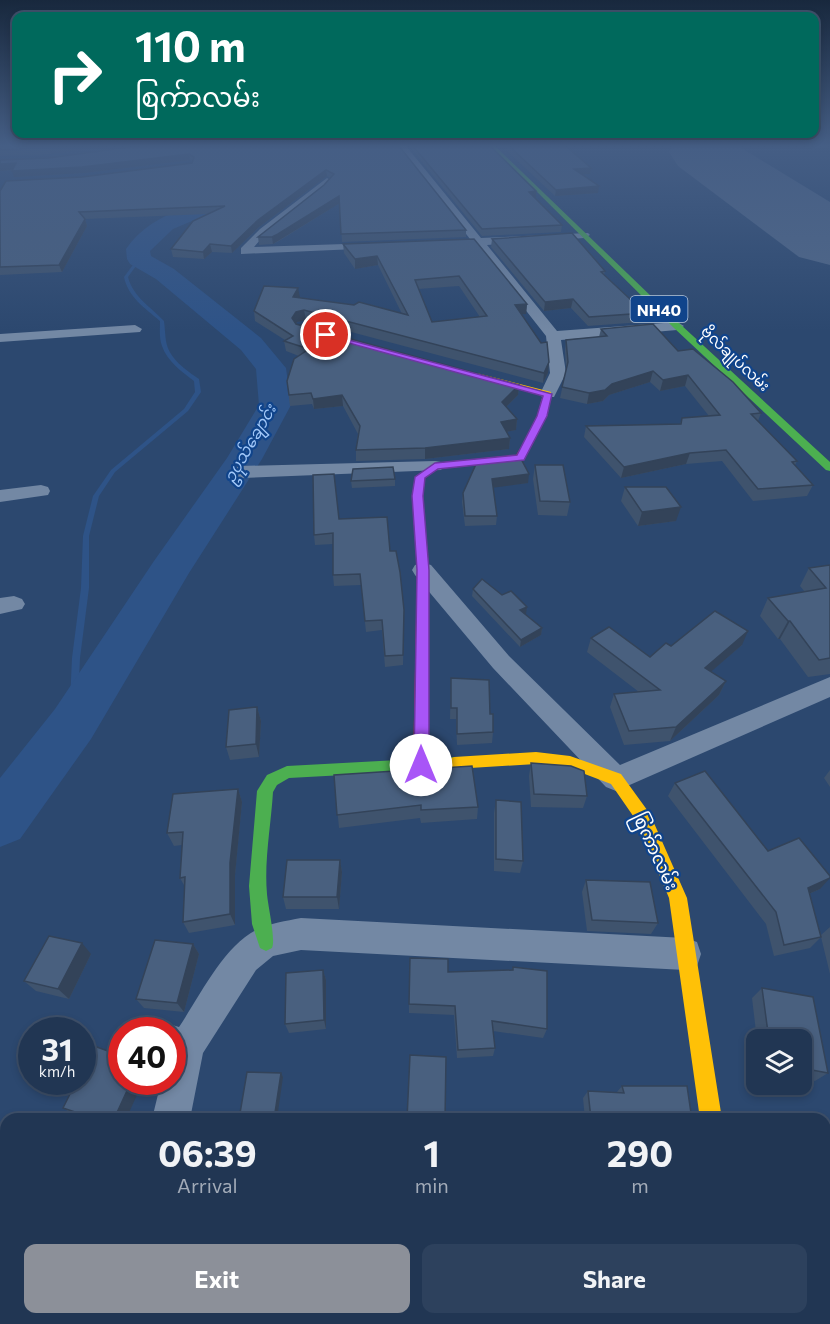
<!DOCTYPE html>
<meta charset="utf-8">
<style>
:root{--surface:#213653;--page:#2d415d;--text:#f1f3f6;--muted:#a2abb8;--line:#3e506a;--accent:#8c9099}
body{margin:0;font-family:Commissioner,"Noto Sans Myanmar",sans-serif;background:var(--page);color:var(--text);height:100vh;display:flex;flex-direction:column;font-size:22px;white-space:nowrap}
*{box-sizing:border-box;margin:0}
p{font-size:20px;color:var(--muted)}
.icon{flex:none;width:33px;height:33px;fill:none;stroke:currentColor;stroke-width:2;stroke-linecap:round;stroke-linejoin:round}
.map{position:relative;flex:1;overflow:hidden}
.sheet{position:absolute;left:0px;top:1113px;width:831px;height:212px;display:flex;flex-direction:column;background:var(--surface);border-radius:18px 18px 0 0;box-shadow:0 3px 9px #0003,0 0 0 2px var(--line)}
.sheet>*{flex:none}
.banner{position:absolute;left:12px;top:12px;width:807px;height:126px;border-radius:12px;box-shadow:0 3px 9px #0003,0 0 0 2px var(--line);background:#00695c;color:#fff;overflow:hidden}
.controls{position:absolute;left:746px;top:1029px;display:grid;gap:12px}
.controls a{display:grid;place-items:center;width:66px;height:66px;border-radius:12px;background:var(--surface);box-shadow:0 3px 9px #0003,0 0 0 2px var(--line);font-size:30px}
.speed{position:absolute;left:18px;top:1017px;display:flex;gap:12px;font-size:30px;font-weight:700;text-align:center}
.speed>*{display:grid;place-content:center;width:78px;height:78px;border-radius:50%;background:var(--surface);box-shadow:0 3px 9px #0003,0 0 0 2px var(--line);line-height:1}
.speed small{font-size:15px;font-weight:400}
.speed .limit{border:9px solid #d22;background:#fff;color:#111}
.pin{position:absolute;display:grid;place-items:center;width:51px;height:51px;color:#fff;margin:-26px;border:3px solid #fff;border-radius:50%;box-shadow:0 2px 6px #0007}
.me{position:absolute;width:66px;margin:-33px;rotate:0deg;stroke-linejoin:round;filter:drop-shadow(0 0 4px #0008)}
.turn{display:flex;align-items:center;gap:21px;height:126px;padding:0 24px;font-size:27px}
.turn .icon{width:78px;height:78px;stroke-width:2.5}
.turn b{display:block;font-size:42px;line-height:51px}
.eta{display:flex;justify-content:space-evenly;align-items:center;height:102px;text-align:center}
.eta b{font-size:36px;font-weight:700;line-height:42px}
.action{display:flex;gap:12px;margin-top:auto;padding:12px 24px}
.action a{flex:1;height:69px;border-radius:12px;background:var(--accent);color:#fff;font-size:24px;font-weight:700;line-height:69px;text-align:center}
.action a+a{background:var(--page);color:var(--text)}
.map>svg:first-child{display:block}
.lines{fill:none;stroke-linecap:round;stroke-linejoin:round}
.stream{fill:#2e5387;fill-rule:evenodd}
.river{fill:#2e5387;fill-rule:evenodd}
.runway{fill:#516889;fill-rule:evenodd}
.street{fill:#7388a4;fill-rule:evenodd}
.fast{fill:#4caf50;fill-rule:evenodd}
.slow{fill:#ffc107;fill-rule:evenodd}
.jam{fill:#c62828;fill-rule:evenodd}
.wall{fill:#3f536d;fill-rule:evenodd}
.shaded-wall{fill:#334359}
.building{fill:#49607f;stroke:#334359;stroke-width:1.5;fill-rule:evenodd}
.route{fill:#a855f7;stroke:#6d37a1;stroke-width:1.5}
.labels{text-anchor:middle;dominant-baseline:central;stroke-width:4.5;stroke-linejoin:round;paint-order:stroke}
.far-street-label{font-size:15px;fill:#fff;stroke:#10448b}
.shield{fill:#10448b;stroke:#b7c7dc;stroke-width:1.5}
.shield-label{font-size:16px;font-weight:bold;fill:#fff}
.far-water-label{font-size:16px;font-style:italic;fill:#a2c8f9;stroke:#10448b}
.street-label{font-size:18px;fill:#fff;stroke:#10448b}
</style>
<div class="map">
<svg width="830" height="1324" viewBox="0 0 830 1324">
<rect width="100%" height="100%" fill="#2c486f"/>
<g class="lines">
<path class="stream" d="M138,258L141,259L128,277C133,297 151,307 164,321C165,328 165,335 166,341C169,359 186,370 199,379L201,392L188,411L115,472L99,496L89,536V588L80,658L77,724L76,727L73,728L70,727L69,724L72,658L81,588L83,536L93,496L111,470L184,409L195,392L194,381C182,372 167,361 162,346C159,338 160,329 160,321C145,308 128,297 124,277Z"/>
<path class="river" d="M252,192L259,194L262,198L259,202L199,218L173,229L150,251L151,256L174,269L261,338L286,368L291,405L262,459L189,573L91,739L20,839L0,847V778L55,709L154,561L227,458L259,405L256,369L241,350L156,279L130,264L127,259L126,249C154,208 207,203 252,192Z"/>
<polygon class="runway" points="673,146 738,146 830,202 830,265 799,257 678,166 669,152"/>
<g class="street">
<polygon points="398,146 406,146 481,238 588,233 590,235 584,238 487,245 557,331 677,322 684,326 677,330 561,340 566,373 554,397 542,397 540,394 550,373 546,336 475,246 441,246 441,242 470,239"/>
<path d="M327,178L332,181C310,207 276,221 254,247L375,243L381,246L379,248L241,254V248L260,229Z"/>
<polygon points="135,325 142,329 140,332 0,342 0,334"/>
<polygon points="435,461 441,462 444,466 441,470 241,478 235,476 232,472 235,468 241,466"/>
<polygon points="41,485 48,487 50,491 48,495 0,502 0,490"/>
<polygon points="423,563 431,565 509,656 620,765 830,677 830,697 616,791 606,787 493,668 415,575 412,570 415,565"/>
<polygon points="14,596 22,599 25,604 22,609 0,614 0,598"/>
<path d="M301,918L685,938L697,942L701,954L697,966L685,970L301,950L273,956L256,970L203,1053L190,1119H152L161,1082H172V1030H160L172,1025L179,1027C200,996 223,947 256,930C270,923 286,921 301,918Z"/>
<polygon points="720,1318 764,1318 765,1324 721,1324"/>
</g>
<g class="fast">
<polygon points="491,146 495,146 680,324 830,462 830,471 826,470 674,328"/>
<path d="M454,757L459,759L462,763L459,767L454,769L289,778L277,785L273,792C271,825 264,861 267,894C268,906 276,940 272,948L266,951L260,948L252,924L249,886L257,791L267,775L287,766Z"/>
</g>
<g class="slow">
<polygon points="477,373 551,392 547,416 534,440 526,438 537,416 543,395 474,378 474,374"/>
<polygon points="536,752 570,756 621,774 650,814 687,898 722,1119 700,1119 669,898 638,823 611,784 569,768 536,764 454,769 449,767 446,763 449,759 454,757"/>
</g>
<polygon class="jam" points="531,435 536,438 524,460 438,469 425,478 422,496 429,570 429,765 426,770 421,771 416,770 413,765 417,570 412,496 415,477 435,463 516,455 528,436"/>
</g>
<g class="wall">
<polygon points="0,146 110,146 51,154 0,156"/>
<polygon points="399,146 466,230 466,237 342,242 340,203 279,241 273,244 259,245 258,237 324,185 330,178 327,176 259,227 232,253 212,252 204,259 173,257 171,249 208,214 85,219 87,226 62,272 0,275 0,191 82,177 192,163 193,161 190,160 84,173 14,177 13,170 0,171 0,160"/>
<polygon points="409,146 490,146 536,191 535,198 562,225 561,232 482,236"/>
<polygon points="502,146 566,146 591,168 590,174 582,174 598,193 555,196"/>
<path d="M474,239L527,304L526,314H522L549,362L548,373L543,383L306,320L297,322L296,324L519,385L518,395L506,407L517,419L516,430L506,432L510,438L509,449L425,459L356,461V450L358,434L343,406L314,409L312,404L290,406L287,381L299,356L286,351L284,341L285,340L255,321L254,311L300,297L299,298L402,314L378,265L355,269L344,253L343,244ZM459,286L480,317L432,322L418,289Z"/>
<polygon points="492,239 605,271 604,275 645,313 643,322 588,326 571,308 544,311 491,247"/>
<polygon points="601,329 678,351 761,413 758,421 797,461 795,465 813,485 807,496 753,501 722,461 686,464 621,478 584,437 586,426 680,424 682,418 709,416 685,386 660,391 650,382 609,395 603,401 587,404 560,398 566,370 565,351 566,340 599,337"/>
<polygon points="477,462 528,483 493,487 497,516 496,525 465,526 462,502 463,493"/>
<polygon points="535,465 570,502 567,516 538,515 533,479"/>
<polygon points="395,479 395,486 352,488 351,481"/>
<polygon points="625,487 676,521 638,526 621,501"/>
<polygon points="339,519 390,551 404,620 403,665 385,667 382,630 366,632 361,585 334,586 333,575 333,544 315,545 314,535"/>
<polygon points="830,565 830,674 808,677 780,639 778,639 760,616 768,598 805,592 800,586 809,568"/>
<polygon points="473,589 502,595 527,607 525,614 542,628 541,635 520,647 472,596"/>
<polygon points="591,638 650,657 671,646 742,645 711,671 726,681 719,695 670,741 624,745 610,707 614,694 639,692 587,652"/>
<polygon points="451,678 490,714 493,732 492,743 457,745 456,719 450,719"/>
<polygon points="257,707 261,721 259,757 230,760 226,747"/>
<polygon points="531,763 587,796 583,808 531,807 529,776"/>
<polygon points="830,770 830,787 824,778"/>
<polygon points="334,775 478,807 477,819 421,823 420,818 339,828"/>
<polygon points="675,783 820,889 809,894 821,935 830,927 830,974 821,937 810,948 774,956 766,924 668,796"/>
<polygon points="238,789 242,802 235,875 235,925 189,933 183,922 185,887 180,878 182,845 174,846 167,833"/>
<polygon points="496,800 523,861 520,873 494,871 494,813"/>
<polygon points="340,860 342,872 339,909 286,909 283,897"/>
<polygon points="586,880 658,923 651,934 587,931 582,892"/>
<polygon points="193,944 199,954 184,1012 144,1008 136,999"/>
<polygon points="91,954 69,999 36,991 24,981"/>
<polygon points="513,967 547,1029 543,1038 493,1031 495,1048 493,1056 457,1058 454,1015 409,1013 409,1004 448,972 512,970"/>
<polygon points="323,970 326,980 326,1029 289,1033 285,1024"/>
<polygon points="762,988 828,1073 815,1081 801,1078 801,1040 757,1040 752,998"/>
<polygon points="622,1086 691,1113 698,1119 585,1119 583,1098 588,1091 617,1092"/>
<polygon points="63,1108 126,1119 87,1119 74,1115"/>
<polygon points="825,1124 830,1125 830,1209 825,1208"/>
<polygon points="830,1284 830,1324 826,1324 825,1318 825,1285"/>
<polygon points="574,1318 654,1318 656,1324 565,1324 564,1321"/>
</g>
<g class="shaded-wall">
<polygon points="65,146 110,146 51,154 49,148"/>
<polygon points="189,154 190,160 84,173 14,177 12,171"/>
<polygon points="16,163 19,169 0,171 0,164"/>
<polygon points="591,168 590,174 573,175 574,169"/>
<polygon points="326,170 327,176 259,227 232,253 231,246 258,220"/>
<polygon points="599,186 598,193 555,196 556,190"/>
<polygon points="536,191 536,198 528,199 529,192"/>
<polygon points="339,196 340,203 273,244 272,237"/>
<polygon points="85,219 87,226 62,272 59,265"/>
<polygon points="210,244 212,252 204,259 203,252"/>
<polygon points="377,256 378,265 355,269 355,259"/>
<polygon points="298,288 300,297 294,307 293,297"/>
<polygon points="573,299 571,308 544,311 545,302"/>
<polygon points="527,304 526,314 514,315 515,305"/>
<polygon points="304,310 306,320 297,322 293,328 292,318 296,312"/>
<polygon points="549,362 548,373 543,383 544,373"/>
<polygon points="653,371 650,382 609,395 603,401 587,404 589,393 612,384"/>
<polygon points="688,375 685,386 660,391 663,380"/>
<polygon points="519,385 518,395 501,412 502,402"/>
<polygon points="342,395 343,406 314,409 313,399"/>
<polygon points="517,419 516,430 500,433 501,422"/>
<polygon points="510,438 509,449 425,459 425,448"/>
<polygon points="690,453 686,464 621,478 624,467"/>
<polygon points="529,474 528,483 491,488 492,479"/>
<polygon points="681,507 676,521 638,526 642,512"/>
<polygon points="527,607 526,614 519,617 520,610"/>
<polygon points="788,621 790,621 780,639 778,639"/>
<polygon points="542,628 541,635 520,647 521,640"/>
<polygon points="748,631 742,645 699,682 705,668"/>
<polygon points="726,681 719,695 670,741 676,727"/>
<polygon points="257,707 261,721 259,757 256,744"/>
<polygon points="238,789 242,802 235,875 235,925 230,914 230,863"/>
<polygon points="340,860 342,872 339,909 337,897"/>
<polygon points="830,878 820,889 797,899 808,888"/>
<polygon points="82,943 91,954 69,999 58,989"/>
<polygon points="193,944 199,954 184,1012 177,1003"/>
<polygon points="323,970 326,980 326,1029 324,1020"/>
<polygon points="281,1073 283,1077 277,1119 274,1119"/>
<polygon points="131,1082 143,1082 126,1119 114,1119"/>
<polygon points="0,1268 6,1268 6,1293 0,1310"/>
</g>
<g class="building">
<polygon points="0,146 65,146 49,148 0,150"/>
<polygon points="136,146 399,146 466,230 341,234 339,196 278,234 272,237 258,237 324,185 334,174 326,170 258,220 231,246 210,244 203,252 171,249 193,221 225,206 79,212 85,219 59,265 0,267 0,191 6,181 82,177 192,163 194,157 189,154 82,167 12,171 16,163 0,164 0,160 49,158"/>
<polygon points="413,146 490,146 536,191 529,192 562,225 482,229"/>
<polygon points="509,146 566,146 591,168 574,169 599,186 556,190"/>
<polygon points="572,233 605,271 601,272 645,313 589,317 573,299 545,302 492,239"/>
<path d="M474,239L527,304L515,305L541,343L547,342L549,362L544,373L304,310L296,312L292,318L296,324L519,385L502,402L517,419L501,422L510,438L425,448L356,450L360,426L342,395L313,399L311,393L289,395L287,381L294,359L309,349L284,341L293,336L254,311L264,286L298,288L293,297L354,305L359,302L408,315L377,256L355,259L343,244ZM459,276L487,316L432,322L415,280Z"/>
<polygon points="653,324 678,351 693,349 733,382 761,413 751,414 797,461 792,462 813,485 758,489 726,450 690,453 624,467 586,426 681,424 682,418 720,415 688,375 663,380 653,371 612,384 605,390 589,393 562,387 568,362 566,340 607,336 601,329"/>
<polygon points="520,457 529,474 492,479 497,516 465,516 463,493 477,462"/>
<polygon points="535,465 563,465 570,502 540,501"/>
<polygon points="393,467 395,479 351,481 353,469"/>
<polygon points="334,474 339,519 387,517 390,551 396,551 400,572 404,610 403,655 385,656 382,620 365,621 360,574 333,575 333,533 314,535 313,475"/>
<polygon points="625,487 666,487 681,507 642,512"/>
<polygon points="830,565 830,658 819,660 790,621 788,621 768,598 826,588 809,568"/>
<polygon points="482,579 502,595 511,591 527,607 520,610 542,628 521,640 473,589"/>
<polygon points="715,611 748,631 705,668 726,681 676,727 629,731 614,694 660,690 591,638 609,627 650,657 666,643 671,646"/>
<polygon points="451,678 489,680 490,714 493,714 493,732 457,734 457,708 451,708"/>
<polygon points="257,707 256,744 226,747 229,710"/>
<polygon points="531,763 571,766 584,771 587,796 534,794"/>
<polygon points="472,766 478,807 421,810 421,805 337,815 334,775"/>
<polygon points="705,771 768,851 799,838 830,876 830,878 808,888 821,937 784,945 776,912 675,783"/>
<polygon points="238,789 230,863 230,914 183,922 185,877 180,878 183,832 167,833 173,794"/>
<polygon points="496,800 521,802 523,861 496,859"/>
<polygon points="287,860 340,860 337,897 283,897"/>
<polygon points="586,880 650,882 658,923 592,920"/>
<polygon points="49,936 82,943 58,989 24,981"/>
<polygon points="155,940 193,944 177,1003 136,999"/>
<polygon points="410,958 448,959 448,972 513,970 513,967 547,971 547,1029 492,1021 495,1048 458,1050 455,1006 409,1004"/>
<polygon points="323,970 324,1020 285,1024 286,973"/>
<polygon points="762,988 813,997 828,1073 801,1068 801,1040 769,1040"/>
<polygon points="94,1046 122,1056 122,1082 131,1082 114,1119 96,1119 63,1108 76,1082 82,1082 82,1069"/>
<polygon points="410,1055 446,1057 445,1119 407,1119"/>
<polygon points="247,1072 281,1073 274,1119 239,1119"/>
<polygon points="622,1086 687,1086 691,1113 697,1115 698,1119 591,1119 588,1091 624,1093"/>
<polygon points="825,1124 830,1125 830,1203 825,1202"/>
<polygon points="582,1318 654,1318 656,1324 573,1324 572,1321"/>
</g>
<linearGradient id="sky" x2="0" y2="1"><stop stop-color="#18283d"/><stop offset="0.44" stop-color="#455e85"/><stop offset="1" stop-color="#455e85" stop-opacity="0"/></linearGradient>
<rect width="830" height="331" fill="url(#sky)"/>
<polygon class="route" points="323,333 552,394 547,416 524,460 438,469 425,478 423,496 429,570 429,765 427,769 421,771 416,769 414,765 417,570 412,496 415,477 435,463 517,455 537,416 543,396 323,336"/>
<g class="labels">
<g class="far-street-label">
<text transform="translate(736 358) rotate(43)">ဗိုလ်ချုပ်လမ်း</text>
</g>
<rect class="shield" x="630.5" y="296" width="57" height="26" rx="4.5"/>
<g class="shield-label">
<text x="659" y="309">NH40</text>
</g>
<g class="far-water-label">
<text transform="translate(249 443) rotate(-60)">ဥပုသ်ချောင်း</text>
</g>
<g class="street-label">
<text transform="translate(656 851) rotate(65)">စြက်ာလမ်း</text>
</g>
</g>
</svg>
<div class="controls">
<a><svg class="icon" aria-label="layers" viewBox="0 0 24 24"><path d="M12 4l9 5-9 5-9-5zM3 14l9 5 9-5"/></svg></a>
</div>
<div class="speed"><div>31<small>km/h</small></div><div class="limit">40</div></div>
<div class="pin" style="left:326px;top:335px;background:#d93025"><svg class="icon" aria-label="arrive" viewBox="0 0 24 24"><path d="M6 21V4h12l-3 4 3 4H6"/></svg></div>
<svg class="me" style="left:421px;top:765px" viewBox="-20 -20 40 40"><circle r="19" fill="#fff"/><path d="M0-13L10 11 0 6-10 11z" fill="#a855f7"/></svg>
<div class="banner">
<div class="turn"><svg class="icon" aria-label="right" viewBox="0 0 24 24"><path d="M7 20v-9h11M14 6l5 5-5 5"/></svg><div><b>110 m</b>စြက်ာလမ်း</div></div>
</div>
<section class="sheet">
<div class="eta">
<div><b>06:39</b><p>Arrival</p></div>
<div><b>1</b><p>min</p></div>
<div><b>290</b><p>m</p></div>
</div>
<div class="action"><a>Exit</a><a>Share</a></div>
</section>
</div>
